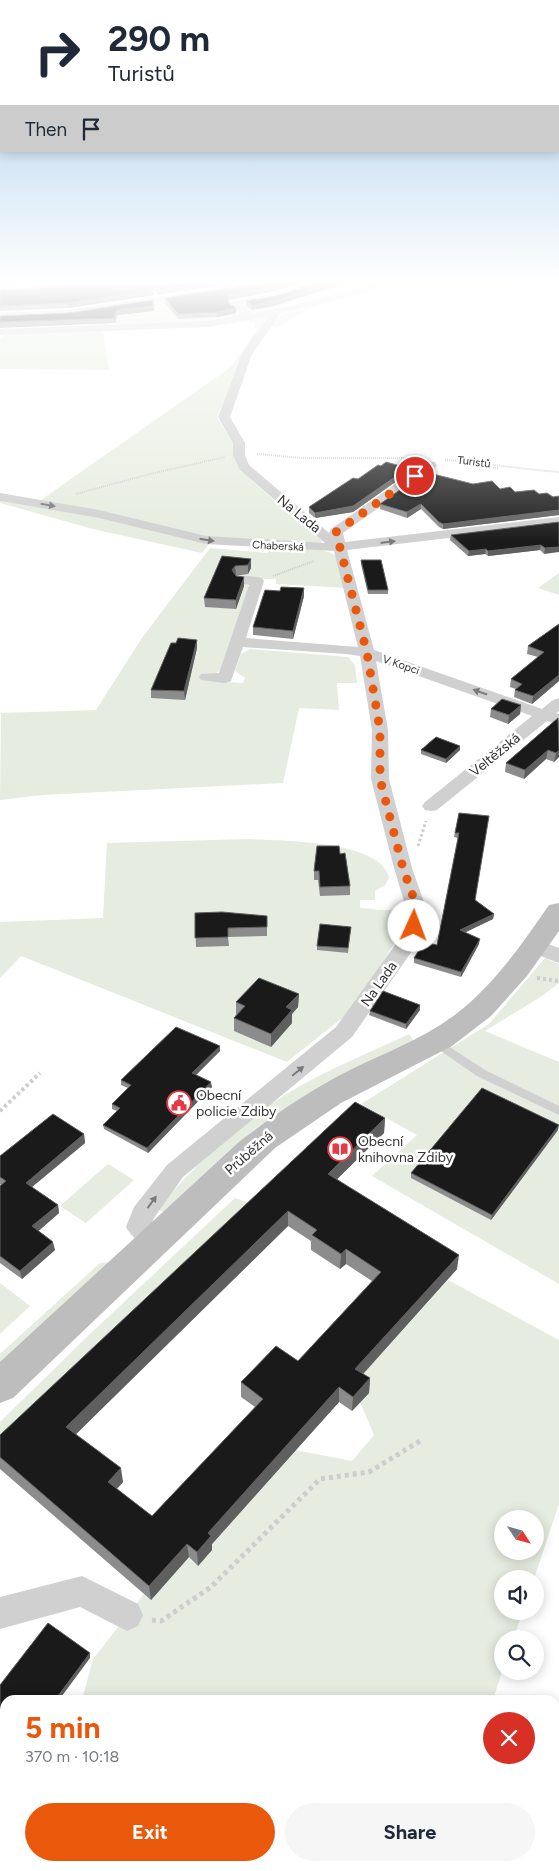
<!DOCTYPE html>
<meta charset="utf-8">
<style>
:root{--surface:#fff;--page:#f6f6f7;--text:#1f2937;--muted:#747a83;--accent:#ea580c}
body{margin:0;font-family:Figtree,sans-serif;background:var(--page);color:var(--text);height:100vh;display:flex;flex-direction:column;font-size:19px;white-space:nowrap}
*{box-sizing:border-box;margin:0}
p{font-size:16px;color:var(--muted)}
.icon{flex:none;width:28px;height:28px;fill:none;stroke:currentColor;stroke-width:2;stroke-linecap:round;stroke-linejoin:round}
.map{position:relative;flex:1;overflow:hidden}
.sheet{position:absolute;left:0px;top:1695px;width:560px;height:176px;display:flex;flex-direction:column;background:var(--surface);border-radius:15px 15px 0 0;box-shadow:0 2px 12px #0003}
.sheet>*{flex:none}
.banner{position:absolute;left:0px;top:0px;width:560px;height:152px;box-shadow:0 2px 12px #0003;background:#fff;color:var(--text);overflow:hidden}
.needle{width:32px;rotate:126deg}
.tools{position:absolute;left:494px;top:1510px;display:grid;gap:10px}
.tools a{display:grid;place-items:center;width:50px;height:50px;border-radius:50%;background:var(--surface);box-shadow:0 2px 12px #0003;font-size:25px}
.pin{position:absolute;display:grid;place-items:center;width:42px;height:42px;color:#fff;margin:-21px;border:2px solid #fff;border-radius:50%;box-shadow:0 1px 5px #0007}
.me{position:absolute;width:55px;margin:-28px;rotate:2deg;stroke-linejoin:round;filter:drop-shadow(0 0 4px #0008)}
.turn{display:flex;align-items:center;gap:18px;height:105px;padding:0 25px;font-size:22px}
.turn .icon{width:65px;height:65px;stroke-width:2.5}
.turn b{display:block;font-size:35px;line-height:42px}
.then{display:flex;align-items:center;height:48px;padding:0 25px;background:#0003;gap:10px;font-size:19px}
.round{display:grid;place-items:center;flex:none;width:52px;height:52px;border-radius:26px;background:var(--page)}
.head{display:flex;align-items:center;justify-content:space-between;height:85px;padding:0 25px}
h1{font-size:30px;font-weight:700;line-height:38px;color:var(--accent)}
.button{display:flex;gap:10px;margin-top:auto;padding:10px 25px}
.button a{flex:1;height:58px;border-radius:30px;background:var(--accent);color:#fff;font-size:20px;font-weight:700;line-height:58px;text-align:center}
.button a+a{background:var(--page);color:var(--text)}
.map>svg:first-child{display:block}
.green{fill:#e6ecdf;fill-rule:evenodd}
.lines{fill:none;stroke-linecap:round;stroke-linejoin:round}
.stream{stroke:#cfe2ee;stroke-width:9}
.path-far3{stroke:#cdcdcd;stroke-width:2;stroke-dasharray:1 1;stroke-linecap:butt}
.path-far2{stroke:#cdcdcd;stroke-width:3;stroke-dasharray:2.5 2.5;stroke-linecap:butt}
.path-far1{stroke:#cdcdcd;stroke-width:4;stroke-dasharray:3 3;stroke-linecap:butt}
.path{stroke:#cdcdcd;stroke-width:5;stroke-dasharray:4 4;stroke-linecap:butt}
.lane{fill:#d0d0d0;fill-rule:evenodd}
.street{fill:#d0d0d0;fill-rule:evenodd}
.secondary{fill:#bdbdbd;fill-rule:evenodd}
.wall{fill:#8c8c8c;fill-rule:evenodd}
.shaded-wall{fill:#5f5f5f}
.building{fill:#1a1a1a;stroke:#5f5f5f;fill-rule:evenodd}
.oneway{fill:#7a7a7a}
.route{stroke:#ea580c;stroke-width:9;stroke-dasharray:0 16.2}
.labels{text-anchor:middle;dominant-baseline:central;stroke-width:5;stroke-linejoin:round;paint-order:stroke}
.far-street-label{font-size:11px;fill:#333;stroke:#fff}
.street-label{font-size:14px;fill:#333;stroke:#fff}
.poi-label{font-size:14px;fill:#333;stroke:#fff;text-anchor:start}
</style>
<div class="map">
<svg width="559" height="1871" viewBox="0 0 559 1871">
<rect width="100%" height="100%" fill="#fff"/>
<g class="green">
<polygon points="327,281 369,281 366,285 382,281 346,293 341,292 254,313 248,313 238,303"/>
<path d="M391,281H395C355,302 317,297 278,328L271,326L283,313Z"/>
<polygon points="209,292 245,314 202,323 114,326 115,323 108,323 108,326 92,326 84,323 84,314"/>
<polygon points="266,317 269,319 241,361 217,417 234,445 241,471 300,523 314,531 322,541 320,544 207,538 38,502 231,367 256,331 254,323 244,320"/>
<polygon points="91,328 103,332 109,370 0,369 0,338 11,333"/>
<polygon points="0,501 100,518 209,544 202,553 93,529 0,503"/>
<path d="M273,547C289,548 326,546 337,557L346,588L276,584V579H258L247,584L249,587L221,670L204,680L243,683L245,678L235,671L241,654L250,649L348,657L355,665L357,683H337L339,710L299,708L283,783L43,795L0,800L1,713L96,710L142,638L210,548L267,553Z"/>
<polygon points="559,573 559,595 538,588"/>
<path d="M249,839C280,841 382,840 389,878L385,885L375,891V900H360V908L375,909L376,910H407L401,932L356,1007L287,1062L21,956L0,978V922L103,918L107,843Z"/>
<polygon points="545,958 559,964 559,983 542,996 485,1031 559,1062 559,1284 372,1176 417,1135 361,1104 489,1024"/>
<path d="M409,1034L413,1040L311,1092L255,1129L164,1212L160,1211V1206C199,1161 243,1118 295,1089C331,1068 371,1052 409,1034Z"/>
<polygon points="108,1164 134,1180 86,1223 60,1206"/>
<polygon points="235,1198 258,1206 0,1452 0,1422 91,1333"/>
<polygon points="112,1262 0,1368 0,1354 100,1263"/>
<path d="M448,1280L559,1340V1504L534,1579H502V1611H523L513,1639H502V1671L493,1700H82L93,1659L144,1594L151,1600L188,1558L198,1566L212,1550L202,1542L295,1450L352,1461L374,1435L360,1402L368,1393L355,1383ZM502,1519H535V1551H502Z"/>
<polygon points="0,1283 30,1306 0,1334"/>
<polygon points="146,1866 419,1866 417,1871 148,1871"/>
</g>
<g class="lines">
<g class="stream">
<polyline points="555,1744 559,1716"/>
<polyline points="471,1871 475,1866"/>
</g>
<g class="path-far3">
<polyline points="257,454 302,458 413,458"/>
<path d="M445,460C483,463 521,469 559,472"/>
<polyline points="478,463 487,467 499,468"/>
<polyline points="76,494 146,475 225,457"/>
<polyline points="273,576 314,561"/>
</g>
<polyline class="path-far2" points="418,846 426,821"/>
<g class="path-far1">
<polyline points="537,978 559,981"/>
<polyline points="0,1111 40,1073"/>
</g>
<polyline class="path" points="152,1620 161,1621 211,1587 320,1479 369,1472 420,1441"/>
<polygon class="lane" points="436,1038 485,1070 559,1106 559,1115 477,1076 432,1045 431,1042 432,1039"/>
<g class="street">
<polygon points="73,281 96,281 91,284 40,291 0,293 0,287 40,285"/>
<polygon points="259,281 280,281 275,284 69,316 0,319 0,313 69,310"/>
<path d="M315,281H328L275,299L241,305L253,313L284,307L371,285L380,281H392L377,289L278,314L279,316L252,354L230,417L245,443V455L249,465L329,533L331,529L427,462H435L437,465L435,468L343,533L345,542L559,517V525L347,550L374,650L542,709L553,700L559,698V711L556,713L559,714V725L547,721L437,810L431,811L425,810L422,806L425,802L532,716L376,661L388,730L389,779L412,868L427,911L424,926L412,951L352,1037L183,1177L154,1218L152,1223L165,1232L169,1239L165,1246C162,1247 159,1249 157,1249C146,1249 130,1236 126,1227L134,1207L167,1165L336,1027L395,945L404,926L407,911L394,868L371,779L372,730L360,656L346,654L243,647L231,681L225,683L201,680L199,677L201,674L219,673L249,585L236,583L234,580L236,577C244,575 254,576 262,578L264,581L246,638L358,647L334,551L206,544L99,518L0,501V493L99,510L206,536L325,543L240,470L233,455V443L218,417L242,354L268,317L208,327L0,335V329L208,321L242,315L229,306V302L270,294Z"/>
<polygon points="534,939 559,948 559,963 527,951 524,946 527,941"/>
<polygon points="82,1576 138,1604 143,1615 138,1626 127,1631 80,1607 0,1629 0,1597"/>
</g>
<path class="secondary" d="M559,903V931L527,976L491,1016L452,1046L341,1103L275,1148L13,1398L0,1403V1362L240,1141C274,1115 309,1091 348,1071C384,1053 423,1039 456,1014C494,985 522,944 549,905Z"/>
</g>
<g class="wall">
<polygon points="91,281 249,281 158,295 154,290 154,295 69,308 0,311 0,290 40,288"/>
<polygon points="321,281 353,281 273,306 252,310 246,306 246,301 276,296"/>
<polygon points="270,292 229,300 228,303 236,308 236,313 217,317 178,319 165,303 165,298"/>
<polygon points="154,311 117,315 115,323 0,328 0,316"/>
<polygon points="408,473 353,512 315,518 309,513 309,507 358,479"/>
<polygon points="473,484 515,492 539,494 553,497 559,496 559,515 443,529 439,527 421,509 407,518 380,509 380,504"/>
<polygon points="559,522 544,554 540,550 488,556 485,554 468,556 450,540 451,535"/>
<polygon points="222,556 251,559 251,568 248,574 235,576 244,586 236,609 205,607 204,598"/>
<polygon points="361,560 388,590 388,594 368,594 361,564"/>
<polygon points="304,596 293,639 253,635 253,627"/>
<polygon points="559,624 559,681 532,704 514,697 515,690 516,689 510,687 511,679 538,657 527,654 528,646"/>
<polygon points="197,648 185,700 151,698 151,690"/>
<polygon points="521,705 520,714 508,724 490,717 491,709"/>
<polygon points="558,718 559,757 554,762 546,759 524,779 505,772 506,763"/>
<polygon points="460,746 460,750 446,763 421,754 421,750"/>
<polygon points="459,813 475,900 494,914 493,919 465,932 479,944 461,977 414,963 414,958 437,945 458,838 454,837"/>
<polygon points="340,854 350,886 350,895 320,896 318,880 314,880 314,871"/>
<polygon points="195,913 267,916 267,936 228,937 229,946 196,947"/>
<polygon points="351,927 348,953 317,950 317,946"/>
<polygon points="299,994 298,1007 292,1014 292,1023 271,1047 234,1031 234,1018 236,1015 236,1002"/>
<polygon points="420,1005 420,1010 406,1029 369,1015 370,1011"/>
<polygon points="220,1046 220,1051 196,1075 212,1087 148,1153 104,1129 103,1125 117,1111 112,1109 112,1104 128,1088 121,1085 121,1080"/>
<path d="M385,1118L384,1133L337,1179L457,1269L363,1374L370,1378L369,1393L352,1411L339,1402L212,1544V1550L198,1566L189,1557L151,1600L0,1469V1435ZM288,1226L311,1241V1250L340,1269L346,1264L372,1281L298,1361L241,1382V1397L255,1407L152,1516L117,1489L123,1482L76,1434Z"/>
<polygon points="558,1130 491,1220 411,1178 411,1173"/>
<polygon points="84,1134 85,1143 32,1187 58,1205 59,1213 38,1231 55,1250 22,1279 0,1263 0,1186 1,1185 0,1184 0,1156"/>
<polygon points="90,1658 5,1700 5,1724 0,1720 0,1685"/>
</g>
<g class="shaded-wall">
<polygon points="0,281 54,281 0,285"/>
<polygon points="217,281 249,281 158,295 158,290"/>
<polygon points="293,281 309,281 270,292 229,300 228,308 229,295"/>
<polygon points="338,281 353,281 273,306 252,310 252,305"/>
<polygon points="154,285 154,295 69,308 68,303"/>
<polygon points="153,300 154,311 117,315 115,323 114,318 117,310"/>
<polygon points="236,308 236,313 217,317 217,312"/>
<polygon points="408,468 408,473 353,512 315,518 315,513"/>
<polygon points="421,504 421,509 407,518 407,512"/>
<polygon points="559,510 559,515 443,529 443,524"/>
<polygon points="541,545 540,550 488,556 488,551"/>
<polygon points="559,547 559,552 544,554 545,548"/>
<polygon points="486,549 485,554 468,556 469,551"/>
<polygon points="251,559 251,568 248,574 248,565"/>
<polygon points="235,566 236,575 232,579 232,570"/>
<polygon points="244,577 244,586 236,609 236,600"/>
<polygon points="304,588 304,596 293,639 293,631"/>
<polygon points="197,640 197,648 185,700 184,691"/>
<polygon points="559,675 559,681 532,704 533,696"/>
<polygon points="521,705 520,714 508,724 509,715"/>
<polygon points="460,746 460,750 446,763 446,759"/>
<polygon points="548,750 546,759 524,779 525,770"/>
<polygon points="559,750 559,757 554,762 556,753"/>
<polygon points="494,914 493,919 460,935 460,930"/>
<polygon points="480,939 479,944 461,977 461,972"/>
<polygon points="299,994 298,1007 292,1014 292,1023 271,1047 271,1034 286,1007"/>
<polygon points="420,1005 420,1010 406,1029 406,1024"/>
<polygon points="220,1046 220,1051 193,1078 192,1073"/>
<polygon points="211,1082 212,1087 148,1153 147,1148"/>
<polygon points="385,1118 384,1133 328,1188 328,1174"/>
<polygon points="559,1125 558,1130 491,1220 492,1215"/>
<polygon points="84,1134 85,1143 27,1191 26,1183"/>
<polygon points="58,1205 59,1213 34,1235 32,1226"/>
<polygon points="288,1211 288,1226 69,1441 66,1427"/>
<polygon points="53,1242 55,1250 22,1279 20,1271"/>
<polygon points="346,1249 346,1264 340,1269 341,1254"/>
<polygon points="459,1255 457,1269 355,1383 355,1369"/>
<polygon points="370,1378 369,1393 352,1411 353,1397"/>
<polygon points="339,1387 339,1402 212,1544 212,1550 198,1566 197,1552 208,1533"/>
<polygon points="121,1468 123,1482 110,1496 108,1482"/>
<polygon points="187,1544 189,1557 151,1600 149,1586"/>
<polygon points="90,1653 90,1658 59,1700 55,1700"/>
</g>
<g class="building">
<polygon points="91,281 217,281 158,290 154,285 154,290 68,303 0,306 0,290 40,288"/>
<polygon points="275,281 293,281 270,287 229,295 228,303 236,308 217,312 178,314 165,298"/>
<polygon points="321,281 338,281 273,301 252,305 246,301 276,296"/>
<polygon points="153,300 153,306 117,310 114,318 0,322 0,316 69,313"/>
<polygon points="386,462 408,468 353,506 315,513 309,507 353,478 358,479 378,465 381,466"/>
<polygon points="425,472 473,484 492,481 500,489 510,487 515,492 534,490 539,494 547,493 553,497 559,496 559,510 443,524 439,522 421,504 407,512 380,504"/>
<polygon points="559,522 559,547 545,548 541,545 488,551 486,549 469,551 451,535"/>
<polygon points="222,556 251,559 248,565 235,566 232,570 236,576 244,577 236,600 204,598"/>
<polygon points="361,560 381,560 388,590 368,590"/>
<polygon points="281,587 304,588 293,631 253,627 265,590 280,591"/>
<polygon points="559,624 559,675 533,696 515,690 522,684 511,679 544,652 528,646"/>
<polygon points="178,638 197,640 184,691 151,690 171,643 176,643"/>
<polygon points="502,699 521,705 509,715 491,709"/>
<polygon points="558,718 559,750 556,753 548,750 525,770 506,763"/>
<polygon points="436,737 460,746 446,759 421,750"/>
<polygon points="459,813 489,816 475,900 494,914 460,930 480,939 461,972 414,958 424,942 437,945 459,833 455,833"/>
<polygon points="317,846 339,846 340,854 345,853 350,886 320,887 319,871 314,871"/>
<polygon points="222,912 267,916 267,927 228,928 228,937 195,938 195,913"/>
<polygon points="320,924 351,927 348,948 317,946"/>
<polygon points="259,978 299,994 286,1007 292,1010 271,1034 234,1018 245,1006 236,1002"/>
<polygon points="383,991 420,1005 406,1024 370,1011"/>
<polygon points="176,1027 220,1046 192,1073 211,1082 147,1148 103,1125 120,1108 112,1104 131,1085 121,1080"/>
<polygon points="482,1088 559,1125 492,1215 411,1173"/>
<path d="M355,1102L385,1118L328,1174L459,1255L355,1369L370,1378L353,1397L339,1387L208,1533L211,1536L197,1552L187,1544L149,1586L0,1457V1435ZM288,1211L317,1230L312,1235L341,1254L346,1249L381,1272L298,1361L276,1346L246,1377L241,1382L263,1399L152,1516L108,1482L121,1468L66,1427Z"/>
<polygon points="53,1114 84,1134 26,1183 58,1205 32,1226 53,1242 20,1271 0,1256 0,1186 6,1181 0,1177 0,1156"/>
<polygon points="48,1623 90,1653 55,1700 5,1700 5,1721 0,1717 0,1685"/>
<polygon points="0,1830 5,1836 5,1866 35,1866 40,1871 0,1871"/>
</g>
<defs><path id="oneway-solid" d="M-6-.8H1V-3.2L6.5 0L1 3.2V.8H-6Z" transform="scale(1.25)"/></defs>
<g class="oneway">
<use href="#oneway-solid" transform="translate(48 505) rotate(10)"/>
<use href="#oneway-solid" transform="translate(207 540) rotate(9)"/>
<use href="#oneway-solid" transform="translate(388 542) rotate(-7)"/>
<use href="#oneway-solid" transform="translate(480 692) rotate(-161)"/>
<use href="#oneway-solid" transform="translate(298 1071) rotate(-39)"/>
<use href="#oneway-solid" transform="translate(152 1202) rotate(-54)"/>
</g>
<linearGradient id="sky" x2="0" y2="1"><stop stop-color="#9ec6ea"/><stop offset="0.52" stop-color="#fff"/><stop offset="1" stop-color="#fff" stop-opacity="0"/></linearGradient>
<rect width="559" height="543" fill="url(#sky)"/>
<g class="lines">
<polyline class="route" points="414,926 417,911 415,902 403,868 380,779 380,730 367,653 336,532 415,476"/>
</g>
<defs>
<g id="civic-ring" transform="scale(1.25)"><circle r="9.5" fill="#fff" stroke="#e63946" stroke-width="1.5"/><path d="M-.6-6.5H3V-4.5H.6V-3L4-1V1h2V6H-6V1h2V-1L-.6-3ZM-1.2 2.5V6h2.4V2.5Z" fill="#e63946"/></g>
<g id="library-ring" transform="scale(1.25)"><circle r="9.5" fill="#fff" stroke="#e63946" stroke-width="1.5"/><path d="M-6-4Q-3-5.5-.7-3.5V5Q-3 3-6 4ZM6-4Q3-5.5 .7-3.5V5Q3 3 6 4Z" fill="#e63946"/></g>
</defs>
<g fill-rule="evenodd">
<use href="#civic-ring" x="179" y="1103"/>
<use href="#library-ring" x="340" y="1149"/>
</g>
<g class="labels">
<g class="far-street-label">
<text transform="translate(474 462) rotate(7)">Turistů</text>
<text transform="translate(278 546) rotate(3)">Chaberská</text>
<text transform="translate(401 665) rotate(19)">V Kopci</text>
</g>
<g class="street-label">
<text transform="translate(299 514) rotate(39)">Na Lada</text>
<text transform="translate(495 755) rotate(-39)">Veltěžská</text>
<text transform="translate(379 984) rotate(-55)">Na Lada</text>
<text transform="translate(249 1153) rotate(-41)">Průběžná</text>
</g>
<g class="poi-label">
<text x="196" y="1095">Obecní<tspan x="196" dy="16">policie Zdiby</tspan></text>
<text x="358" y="1141">Obecní<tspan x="358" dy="16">knihovna Zdiby</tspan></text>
</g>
</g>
</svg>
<div class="tools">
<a><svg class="needle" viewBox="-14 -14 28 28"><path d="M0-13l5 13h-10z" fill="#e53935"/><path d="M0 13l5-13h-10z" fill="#747a83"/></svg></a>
<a><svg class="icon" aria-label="sound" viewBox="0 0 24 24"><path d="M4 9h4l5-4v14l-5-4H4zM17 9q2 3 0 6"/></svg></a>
<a><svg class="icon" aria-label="search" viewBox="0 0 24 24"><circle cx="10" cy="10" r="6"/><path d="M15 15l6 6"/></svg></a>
</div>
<div class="pin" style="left:415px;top:476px;background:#d93025"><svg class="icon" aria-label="arrive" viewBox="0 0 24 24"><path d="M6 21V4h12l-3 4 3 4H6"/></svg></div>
<svg class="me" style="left:414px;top:926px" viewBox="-20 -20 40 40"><circle r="19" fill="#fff"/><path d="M0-13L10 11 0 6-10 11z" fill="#ea580c"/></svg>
<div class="banner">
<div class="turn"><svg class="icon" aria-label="right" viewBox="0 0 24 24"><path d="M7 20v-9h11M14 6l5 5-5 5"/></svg><div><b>290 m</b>Turistů</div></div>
<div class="then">Then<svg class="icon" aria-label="arrive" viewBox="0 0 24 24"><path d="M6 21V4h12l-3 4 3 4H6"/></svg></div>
</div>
<section class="sheet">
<div class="head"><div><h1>5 min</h1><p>370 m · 10:18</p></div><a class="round" style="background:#d93025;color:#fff"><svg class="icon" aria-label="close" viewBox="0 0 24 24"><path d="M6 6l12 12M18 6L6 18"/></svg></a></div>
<div class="button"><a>Exit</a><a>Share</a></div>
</section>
</div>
